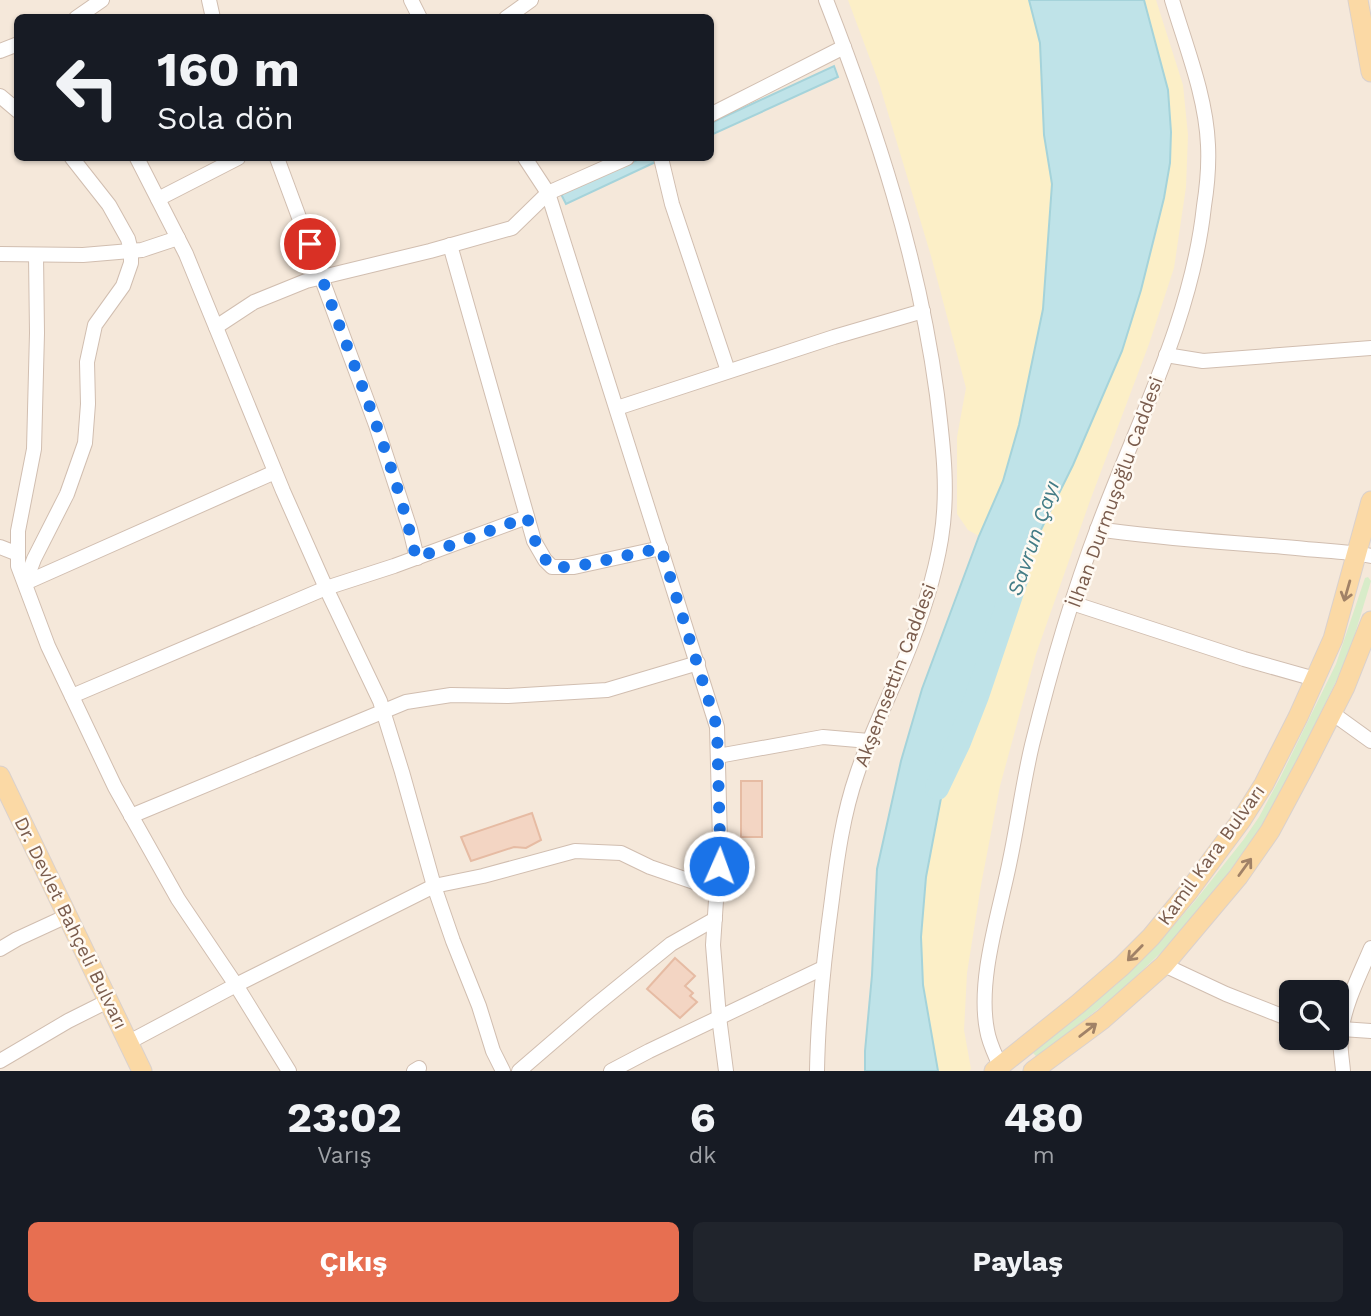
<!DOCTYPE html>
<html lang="tr">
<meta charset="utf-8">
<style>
:root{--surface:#171b24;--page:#20242c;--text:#f1f3f6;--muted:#9ea1a6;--accent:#e76f51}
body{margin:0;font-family:"Work Sans",sans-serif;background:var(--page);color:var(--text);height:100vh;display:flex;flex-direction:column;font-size:26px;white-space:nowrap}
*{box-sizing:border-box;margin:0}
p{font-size:23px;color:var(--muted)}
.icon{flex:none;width:38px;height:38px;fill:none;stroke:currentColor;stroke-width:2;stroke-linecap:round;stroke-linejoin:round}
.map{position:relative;height:1071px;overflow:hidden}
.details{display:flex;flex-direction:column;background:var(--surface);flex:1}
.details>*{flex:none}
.hud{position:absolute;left:14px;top:14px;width:700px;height:147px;border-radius:10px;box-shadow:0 2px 5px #0004;background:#171b24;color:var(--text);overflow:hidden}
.fabs{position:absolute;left:1279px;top:980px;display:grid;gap:14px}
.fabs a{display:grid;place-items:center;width:70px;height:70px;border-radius:10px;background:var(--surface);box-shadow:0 2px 5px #0004;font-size:35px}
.pin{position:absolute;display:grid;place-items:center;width:60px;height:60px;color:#fff;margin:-30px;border:4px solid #fff;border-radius:50%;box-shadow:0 2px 7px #0007}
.me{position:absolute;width:77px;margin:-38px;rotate:2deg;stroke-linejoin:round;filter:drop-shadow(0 0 5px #0008)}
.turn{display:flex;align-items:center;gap:24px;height:147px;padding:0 28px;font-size:32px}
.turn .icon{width:91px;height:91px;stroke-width:2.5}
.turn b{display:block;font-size:49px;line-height:60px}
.eta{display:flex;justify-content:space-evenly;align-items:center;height:119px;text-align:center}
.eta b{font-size:42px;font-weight:700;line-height:49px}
.action{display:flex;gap:14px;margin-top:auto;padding:14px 28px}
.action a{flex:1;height:80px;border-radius:10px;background:var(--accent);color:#fff;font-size:28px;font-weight:700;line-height:80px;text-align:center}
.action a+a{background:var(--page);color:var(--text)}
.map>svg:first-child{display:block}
.residential{fill:#f5e8da;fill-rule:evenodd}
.green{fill:#d8ecc9}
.sand{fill:#fcefc7}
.water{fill:#bfe3e8;stroke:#a5d3da;stroke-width:2}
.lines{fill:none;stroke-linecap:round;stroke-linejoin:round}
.river{stroke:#bfe3e8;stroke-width:24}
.building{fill:#f3d5c3;stroke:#e6bba3;stroke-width:2}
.minor-casing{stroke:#d1beb0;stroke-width:16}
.major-casing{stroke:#dad1cd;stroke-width:21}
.minor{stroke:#fff;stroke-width:14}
.major{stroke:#fbd9a5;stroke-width:19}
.oneway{stroke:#a18267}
.route{stroke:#1a73e8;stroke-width:12;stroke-dasharray:0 21.6}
.labels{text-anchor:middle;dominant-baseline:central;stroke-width:5;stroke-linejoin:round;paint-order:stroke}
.street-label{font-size:19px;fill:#7a5c4d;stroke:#fffaf3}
.water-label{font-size:21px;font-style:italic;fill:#437c86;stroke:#fffaf3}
</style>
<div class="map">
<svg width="1371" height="1071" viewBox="0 0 1371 1071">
<rect width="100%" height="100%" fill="#fdf6ec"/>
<path class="residential" d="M0,0H1371V1071H0ZM18,18H710V158H18ZM1292,992H1337V1038H1292Z"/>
<polygon class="green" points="1368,577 1371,581 1348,657 1293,769 1271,811 1251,842 1222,881 1169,945 1116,995 1037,1057 1032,1052 1116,985 1157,945 1195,901 1244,839 1259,817 1281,776 1336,664 1365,578"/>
<g class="sand">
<polygon points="848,0 1029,0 1040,43 1044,135 1052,184 1043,309 1019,425 1003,481 979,536 968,530 957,514 957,437 966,388 931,256 879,83"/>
<polygon points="1144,0 1156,0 1183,85 1188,135 1186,187 1174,268 1149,344 1091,498 1036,654 1000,786 981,885 967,973 964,1030 971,1069 969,1071 938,1071 923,985 921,937 926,877 941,798 958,735 980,670 1026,560 1073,465 1122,351 1155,239 1164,198 1170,163 1168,90"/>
</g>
<g class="water">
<polygon points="1029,0 1144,0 1168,90 1171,132 1170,163 1164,198 1141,290 1122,351 1073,465 1026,560 980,670 958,735 941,798 926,877 921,937 923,985 938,1071 865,1071 865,1051 872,975 877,869 901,761 922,689 979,536 1003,481 1019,425 1043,309 1052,184 1044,135 1040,43"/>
<polygon points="834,66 838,77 711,135 711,123"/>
<polygon points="642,158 664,158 566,204 560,192"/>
</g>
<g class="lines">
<polyline class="river" points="937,788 959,742 977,696 1017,577"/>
</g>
<g class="building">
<rect x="741" y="781" width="21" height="56"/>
<polygon points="532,813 541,840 526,848 514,847 471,861 461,837"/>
<polygon points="675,958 695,976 685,986 693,993 690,996 697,1002 680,1018 647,989"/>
</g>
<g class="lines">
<g class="minor-casing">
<g id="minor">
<polyline points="209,0 213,18"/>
<polyline points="411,0 420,18"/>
<polyline points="76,18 102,0"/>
<polyline points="506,18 531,0"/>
<polyline points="0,51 18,44"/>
<polyline points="0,96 18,111"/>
<polyline points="710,115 844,47"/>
<polyline points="137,158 186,254 283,491 326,588 380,701 402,772 434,886 453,941 479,1006 493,1051 503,1071"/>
<polyline points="277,158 376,425 410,529 417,558"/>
<polyline points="525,158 548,193 717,727 720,841 713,945 719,1017 726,1071"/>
<polyline points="661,158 672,204 728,371"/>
<polyline points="158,199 238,158"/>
<polyline points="450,245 534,541 545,560 552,567 574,567 661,548"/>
<polyline points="0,254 83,255 142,250 178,238"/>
<polyline points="36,255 37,333 34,449 18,531 18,566 48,646 115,787 178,899 236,985 289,1071"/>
<polyline points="216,327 254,302 306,281 430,251 512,228 548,193 627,158"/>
<polyline points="1166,355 1203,361 1371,348"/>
<polyline points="617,408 834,337 923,311"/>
<path d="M1097,529C1163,539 1229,542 1296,548C1321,551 1346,551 1371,556"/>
<polyline points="0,547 18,554"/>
<polyline points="25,583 34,559 67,494 85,443 88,404 87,362 95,325 123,286 131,263 131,251 128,239 109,205 72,158"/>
<polyline points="25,583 275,472"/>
<polyline points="1072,603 1244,659 1315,679"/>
<polyline points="72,696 326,588 394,566 527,517"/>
<polyline points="1332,713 1371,741"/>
<polyline points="718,756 823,737 869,741"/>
<polyline points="131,816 406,702 451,695 508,696 607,690 698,663"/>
<polyline points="0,949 17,939 67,916"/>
<polyline points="1164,965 1226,994 1292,1020"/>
<polyline points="1342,1029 1371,1031"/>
<polyline points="129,1042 236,985 434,886 483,876 575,851 621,853 650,867 717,890"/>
<polyline points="0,1061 68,1021 108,1001"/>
<path d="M1000,1066C995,1054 989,1043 987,1030C977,979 1000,911 1010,860C1018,822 1023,783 1032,745C1050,672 1071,598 1098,527C1137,422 1192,319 1204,206C1207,187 1209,165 1208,145C1206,96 1186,47 1172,0"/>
<polyline points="414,1071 419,1068"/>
<polyline points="519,1071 591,1009 671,944 715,919"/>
<polyline points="611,1071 649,1051 823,968"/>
<path d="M817,1071C818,1013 824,957 832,899C837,858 843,814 857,774C870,735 888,699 904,661C920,622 934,581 941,539C949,490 943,445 937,395C919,259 876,128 826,0"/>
<path d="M1343,1071C1342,1058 1339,1045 1341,1032C1345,1003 1360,974 1371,948"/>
</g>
</g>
<g class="major-casing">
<g id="major">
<polyline points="1358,0 1371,72"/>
<polyline points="0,776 142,1071"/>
<polyline points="994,1071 1078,1004 1122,966 1151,937 1188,892 1242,819 1264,784 1298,717 1333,639 1371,501"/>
<polyline points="1033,1071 1103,1019 1164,965 1238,877 1270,831 1307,762 1345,687 1371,621"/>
</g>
</g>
<use href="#minor" class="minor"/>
<use href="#major" class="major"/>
</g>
<defs><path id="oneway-shaft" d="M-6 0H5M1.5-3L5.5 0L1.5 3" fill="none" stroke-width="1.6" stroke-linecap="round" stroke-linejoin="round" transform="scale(1.75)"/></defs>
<g class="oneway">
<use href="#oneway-shaft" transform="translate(1347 591) rotate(106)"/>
<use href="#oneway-shaft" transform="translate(1245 867) rotate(-54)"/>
<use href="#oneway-shaft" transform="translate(1135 953) rotate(134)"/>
<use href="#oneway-shaft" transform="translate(1088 1030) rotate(-38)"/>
</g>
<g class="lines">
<path class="route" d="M310,244C345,348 392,450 416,558L527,517C533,536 538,553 552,567H574L661,548L717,727L720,841L719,866"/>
</g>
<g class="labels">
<g class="street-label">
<text transform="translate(1115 492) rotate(-70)">İlhan Durmuşoğlu Caddesi</text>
<text transform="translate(895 675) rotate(-69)">Akşemsettin Caddesi</text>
<text transform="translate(1211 855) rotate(-54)">Kamil Kara Bulvarı</text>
<text transform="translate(71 923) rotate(64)">Dr. Devlet Bahçeli Bulvarı</text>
</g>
<g class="water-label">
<text transform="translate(1033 538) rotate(-71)">Savrun Çayı</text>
</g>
</g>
</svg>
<div class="fabs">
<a><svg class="icon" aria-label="search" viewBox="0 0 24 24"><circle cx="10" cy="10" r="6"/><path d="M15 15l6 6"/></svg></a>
</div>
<div class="pin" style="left:310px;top:244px;background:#d93025"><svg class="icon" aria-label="arrive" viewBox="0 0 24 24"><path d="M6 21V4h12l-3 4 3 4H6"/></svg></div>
<svg class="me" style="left:719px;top:866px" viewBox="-20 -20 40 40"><circle r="17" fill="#1a73e8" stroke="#fff" stroke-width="3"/><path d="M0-11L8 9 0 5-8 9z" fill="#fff"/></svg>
<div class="hud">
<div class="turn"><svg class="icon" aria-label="left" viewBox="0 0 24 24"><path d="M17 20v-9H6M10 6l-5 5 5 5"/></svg><div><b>160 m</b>Sola dön</div></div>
</div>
</div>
<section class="details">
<div class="eta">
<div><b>23:02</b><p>Varış</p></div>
<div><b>6</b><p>dk</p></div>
<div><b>480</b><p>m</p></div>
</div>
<div class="action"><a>Çıkış</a><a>Paylaş</a></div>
</section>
